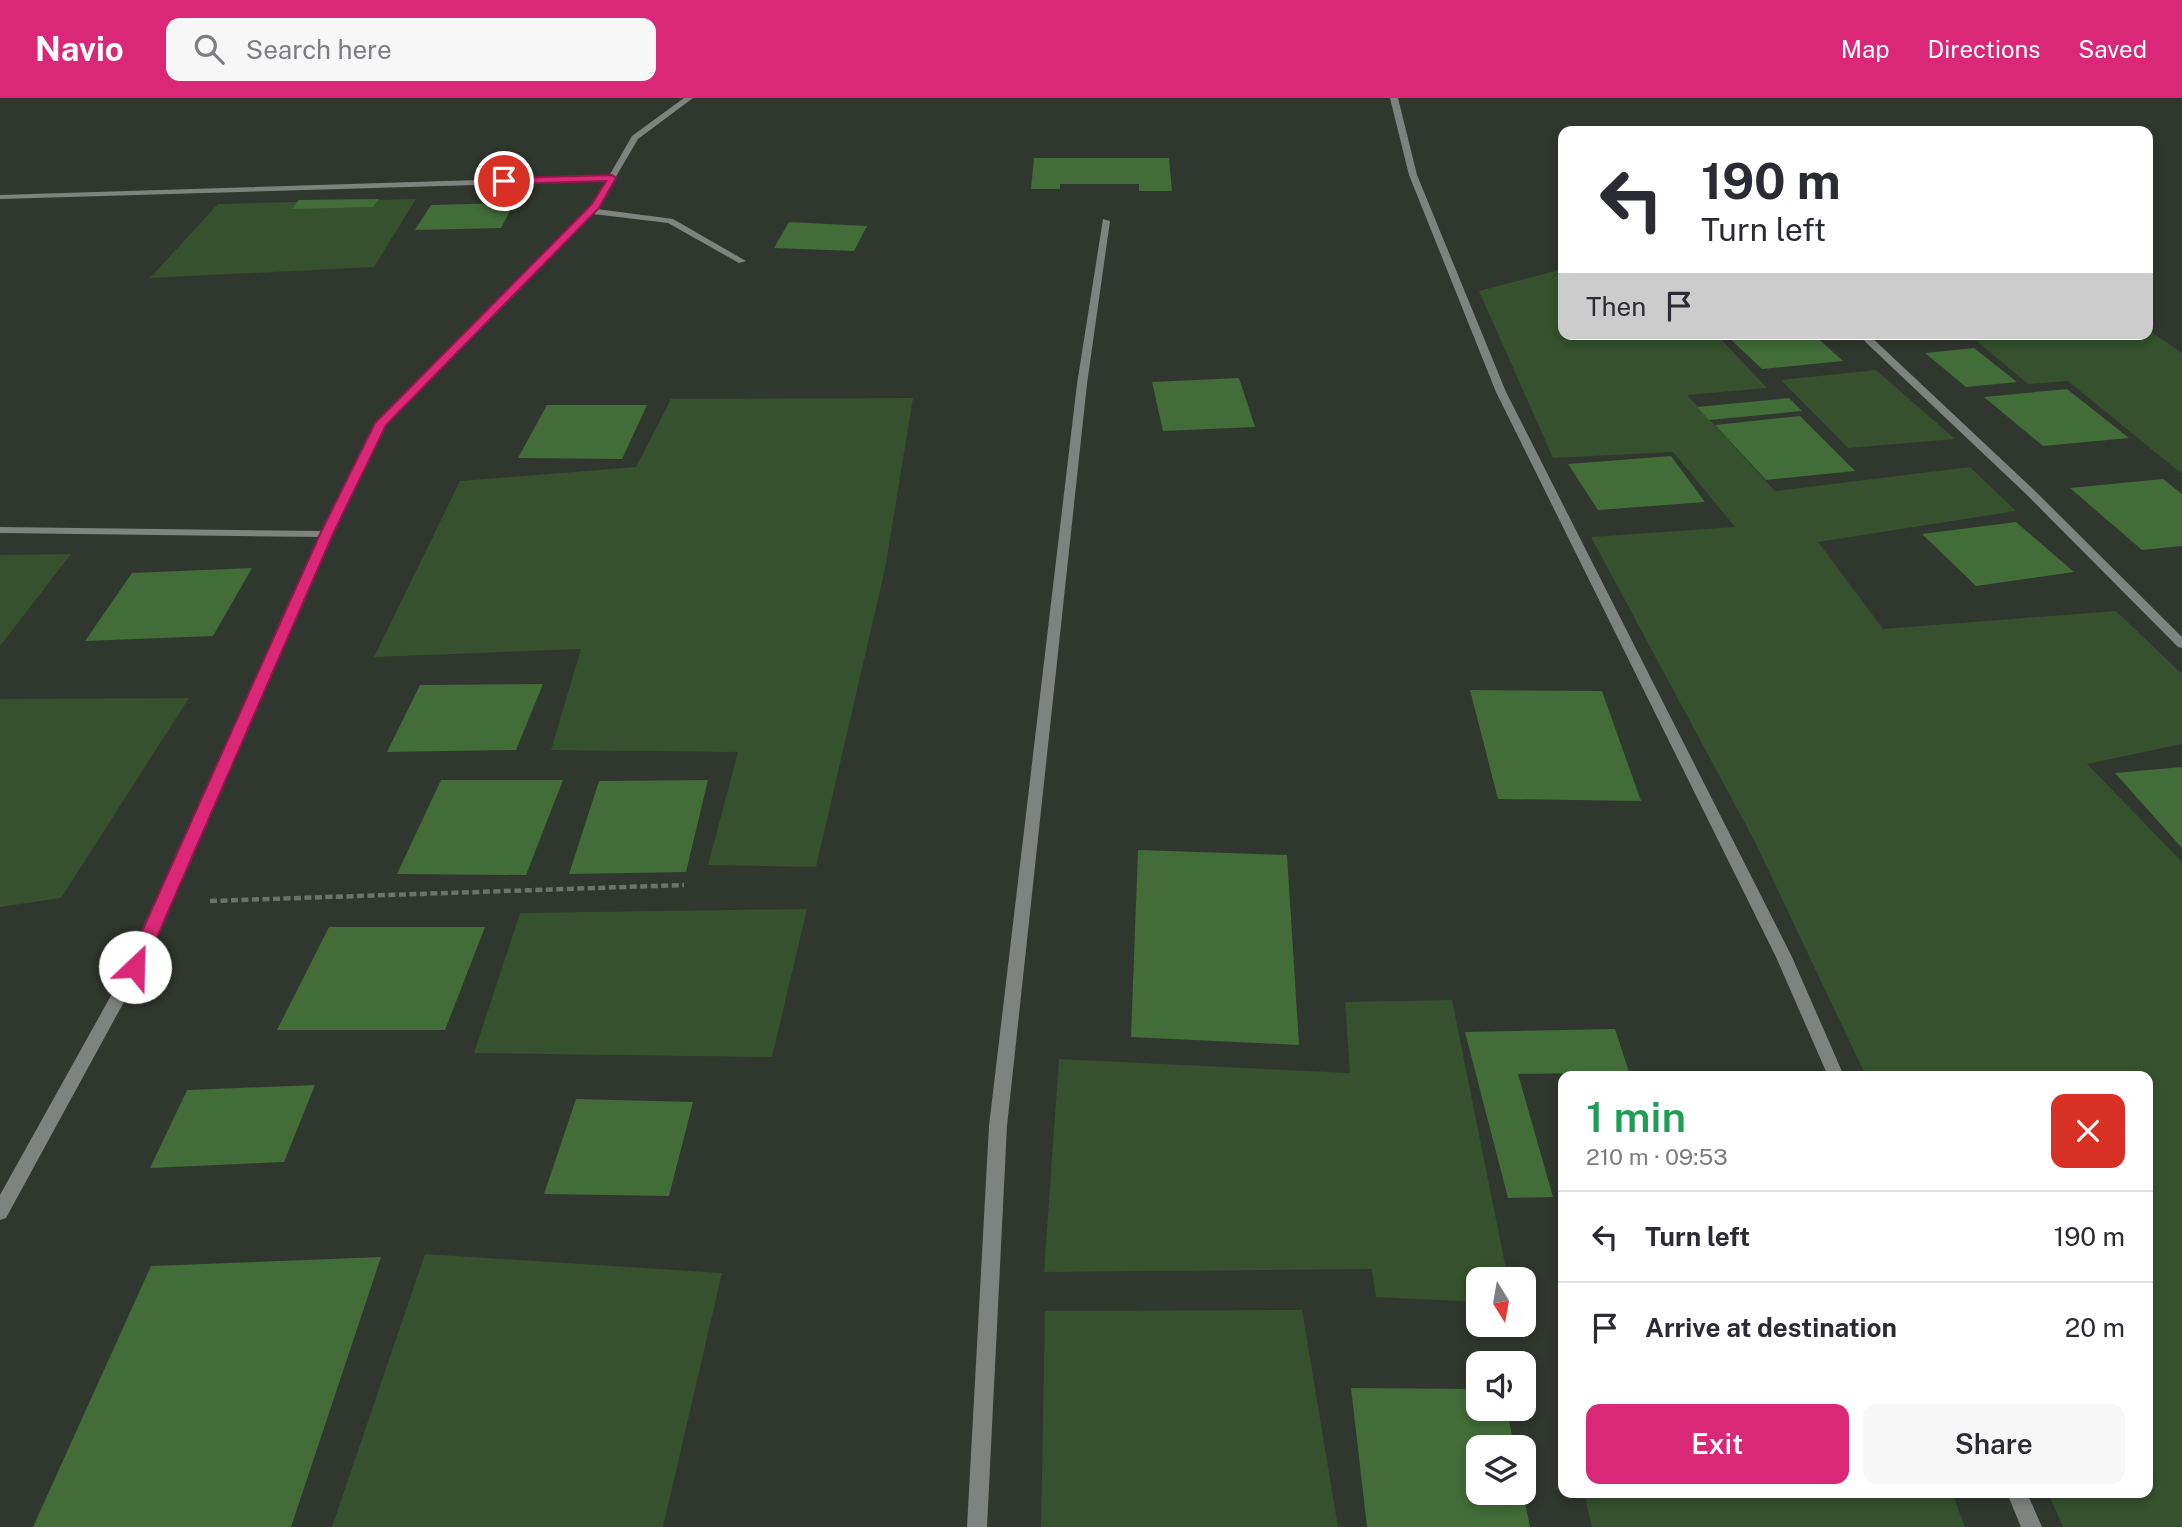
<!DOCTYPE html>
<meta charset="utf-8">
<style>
:root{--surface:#fff;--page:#f7f7f7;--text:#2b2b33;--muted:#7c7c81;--line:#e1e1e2;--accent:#db2777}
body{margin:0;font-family:"Public Sans",sans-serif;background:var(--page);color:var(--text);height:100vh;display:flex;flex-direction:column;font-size:26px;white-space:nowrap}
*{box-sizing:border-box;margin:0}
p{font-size:23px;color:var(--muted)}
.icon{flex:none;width:38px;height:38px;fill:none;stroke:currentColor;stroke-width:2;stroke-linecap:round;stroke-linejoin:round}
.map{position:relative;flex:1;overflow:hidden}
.panel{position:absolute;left:1558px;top:973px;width:595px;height:427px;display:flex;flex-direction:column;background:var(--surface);border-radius:14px;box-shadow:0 4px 10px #0003}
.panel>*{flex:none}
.guide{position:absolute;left:1558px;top:28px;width:595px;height:214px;border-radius:14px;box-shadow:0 4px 10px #0003;background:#fff;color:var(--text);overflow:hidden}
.needle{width:46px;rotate:169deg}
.controls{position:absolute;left:1466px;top:1169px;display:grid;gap:14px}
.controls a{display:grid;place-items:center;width:70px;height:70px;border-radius:14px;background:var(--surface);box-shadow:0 4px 10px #0003;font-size:35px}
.pin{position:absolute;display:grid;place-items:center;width:60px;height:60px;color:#fff;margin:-30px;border:4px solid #fff;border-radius:50%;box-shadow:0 2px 7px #0007}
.me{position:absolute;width:77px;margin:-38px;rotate:24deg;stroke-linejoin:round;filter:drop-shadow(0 0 5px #0008)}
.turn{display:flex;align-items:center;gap:24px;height:147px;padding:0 28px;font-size:32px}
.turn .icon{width:91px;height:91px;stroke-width:2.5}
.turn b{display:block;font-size:49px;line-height:60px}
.then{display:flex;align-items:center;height:66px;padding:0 28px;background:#0003;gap:14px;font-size:26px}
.round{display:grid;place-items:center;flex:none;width:74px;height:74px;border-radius:14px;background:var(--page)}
.overview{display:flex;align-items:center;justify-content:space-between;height:119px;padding:0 28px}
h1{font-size:42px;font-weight:600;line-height:52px;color:#1e9e55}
.button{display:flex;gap:14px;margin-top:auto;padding:14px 28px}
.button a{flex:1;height:80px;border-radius:14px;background:var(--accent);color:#fff;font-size:28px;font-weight:600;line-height:80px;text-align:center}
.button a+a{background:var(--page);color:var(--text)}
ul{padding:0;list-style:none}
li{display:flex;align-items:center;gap:21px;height:91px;padding:0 28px;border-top:2px solid var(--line)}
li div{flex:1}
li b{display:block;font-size:26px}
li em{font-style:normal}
header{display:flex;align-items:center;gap:42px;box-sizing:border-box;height:98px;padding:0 35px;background:var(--accent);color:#fff}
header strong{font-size:33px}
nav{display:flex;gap:38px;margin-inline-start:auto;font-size:24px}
.search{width:490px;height:63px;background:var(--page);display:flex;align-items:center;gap:18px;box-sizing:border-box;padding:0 24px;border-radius:14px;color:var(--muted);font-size:26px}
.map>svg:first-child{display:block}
.green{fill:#35512d}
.building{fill:#426c38}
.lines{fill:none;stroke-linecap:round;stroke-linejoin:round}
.path{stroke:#6d726b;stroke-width:4.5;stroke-dasharray:7 3.5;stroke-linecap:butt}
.minor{fill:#7f837f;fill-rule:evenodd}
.route{fill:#db2777;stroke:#8e194d;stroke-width:2}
</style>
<header>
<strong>Navio</strong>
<div class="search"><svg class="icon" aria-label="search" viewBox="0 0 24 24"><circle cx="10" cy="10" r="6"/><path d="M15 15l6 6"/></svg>Search here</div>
<nav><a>Map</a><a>Directions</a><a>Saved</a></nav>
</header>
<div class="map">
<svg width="2182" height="1429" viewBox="0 0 2182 1429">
<rect width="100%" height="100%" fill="#30372e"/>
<g class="green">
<polygon points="416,101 374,169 150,180 218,106"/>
<polygon points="1563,171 1563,236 1716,236 1767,290 1687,297 1775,393 1970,369 2016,413 1818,444 1883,531 2116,513 2182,576 2182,646 2087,666 2182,764 2182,1429 2063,1429 2048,1395 2147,1395 2147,978 1866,978 1755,744 1591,439 1735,429 1673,354 1553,360 1479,193"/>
<polygon points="2147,231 2182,255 2182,376 2068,283 2028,286 1972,239 1995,236 2147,236"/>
<polygon points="1876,272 1955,341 1848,350 1781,282"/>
<polygon points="913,300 885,471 816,769 708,767 738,654 551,652 581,551 374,559 460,383 636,369 671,301"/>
<polygon points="71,456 0,548 0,457"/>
<polygon points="189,600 61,800 0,809 0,601"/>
<polygon points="807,811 772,959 474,955 520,815"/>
<polygon points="1452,902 1508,1181 1479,1181 1479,1204 1376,1199 1372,1171 1044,1174 1059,961 1350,975 1345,904"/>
<polygon points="425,1156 722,1175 663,1429 332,1429"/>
<polygon points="1302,1212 1338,1429 1041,1429 1045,1213"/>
<polygon points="1584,1395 1952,1395 1965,1429 1592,1429"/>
</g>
<g class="building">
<polygon points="1034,60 1169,60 1172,93 1139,93 1139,86 1060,86 1060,91 1031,91"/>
<polygon points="379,101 373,109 292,111 299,102"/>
<polygon points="514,105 501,130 415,132 431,107"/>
<polygon points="789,124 867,128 854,153 774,150"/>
<polygon points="1725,236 1813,236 1843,263 1762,271"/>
<polygon points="1974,250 2017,284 1966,289 1925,255"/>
<polygon points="1239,280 1255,329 1163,333 1152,284"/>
<polygon points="2067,291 2129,340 2043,348 1984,299"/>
<polygon points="1789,300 1802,313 1709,322 1697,309"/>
<polygon points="547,307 647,307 622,361 518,360"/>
<polygon points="1800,318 1855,373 1766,382 1715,327"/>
<polygon points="1671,358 1705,404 1598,412 1568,366"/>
<polygon points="2163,381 2182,396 2182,448 2142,452 2070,390"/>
<polygon points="2016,424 2074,474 1976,488 1922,436"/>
<polygon points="252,470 213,538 85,543 132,475"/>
<polygon points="543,586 516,652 387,654 420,587"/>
<polygon points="1470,592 1602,593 1641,703 1498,701"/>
<polygon points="2182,669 2182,750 2115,675"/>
<polygon points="441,682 563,682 526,777 397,776"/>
<polygon points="708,682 686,774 569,776 599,683"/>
<polygon points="1138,752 1287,757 1299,947 1131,939"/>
<polygon points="329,829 485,829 445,932 277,932"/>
<polygon points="1615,931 1629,974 1518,976 1553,1099 1508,1100 1465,934"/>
<polygon points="315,987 284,1064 150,1070 187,992"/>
<polygon points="576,1001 693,1004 669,1098 544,1096"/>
<polygon points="381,1159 291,1429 33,1429 151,1168"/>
<polygon points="1351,1290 1479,1291 1479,1311 1507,1311 1514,1349 1479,1349 1479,1395 1523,1395 1530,1429 1367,1429"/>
</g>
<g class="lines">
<polyline class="path" points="210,803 684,787"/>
<g class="minor">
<polygon points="684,0 693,0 638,41 597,111 673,121 746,163 739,165 668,125 593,116 385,326 333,436 143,869 6,1120 0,1122 0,1097 128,867 320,439 0,435 0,429 323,433 377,323 593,107 607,83 0,101 0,97 609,78 632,38"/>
<polygon points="1390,0 1398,0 1417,77 1506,294 1792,859 1844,978 1828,978 1776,859 1496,294 1409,77"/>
<polygon points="1103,121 1110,123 1087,286 1007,1028 987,1429 967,1429 989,1028 1077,286"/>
<polygon points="1857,236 1868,236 2034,392 2182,539 2182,550 2178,549 2026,396"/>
<polygon points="2007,1395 2027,1395 2042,1429 2021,1429"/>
</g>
</g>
<polygon class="route" points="612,77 616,80 599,110 386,327 333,436 144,869 141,874 129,874 126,869 320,436 375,325 592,106 606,83 504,86 499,83 504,80"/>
</svg>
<div class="controls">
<a><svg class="needle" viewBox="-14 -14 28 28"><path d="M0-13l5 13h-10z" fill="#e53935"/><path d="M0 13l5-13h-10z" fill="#7c7c81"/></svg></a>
<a><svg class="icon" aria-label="sound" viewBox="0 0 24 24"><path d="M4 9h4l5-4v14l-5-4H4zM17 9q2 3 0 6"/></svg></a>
<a><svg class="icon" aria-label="layers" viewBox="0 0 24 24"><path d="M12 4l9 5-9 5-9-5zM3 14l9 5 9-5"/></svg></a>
</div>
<div class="pin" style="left:504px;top:83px;background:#d93025"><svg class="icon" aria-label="arrive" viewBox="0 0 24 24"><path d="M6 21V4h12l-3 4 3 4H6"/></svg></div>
<svg class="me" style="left:135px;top:869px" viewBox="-20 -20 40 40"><circle r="19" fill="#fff"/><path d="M0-13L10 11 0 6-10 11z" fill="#db2777"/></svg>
<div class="guide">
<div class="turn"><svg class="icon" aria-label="left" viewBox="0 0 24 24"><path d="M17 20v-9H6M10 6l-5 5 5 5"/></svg><div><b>190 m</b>Turn left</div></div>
<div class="then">Then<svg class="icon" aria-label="arrive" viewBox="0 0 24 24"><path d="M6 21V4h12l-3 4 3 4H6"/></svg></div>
</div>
<section class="panel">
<div class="overview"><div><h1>1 min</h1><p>210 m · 09:53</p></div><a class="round" style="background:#d93025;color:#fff"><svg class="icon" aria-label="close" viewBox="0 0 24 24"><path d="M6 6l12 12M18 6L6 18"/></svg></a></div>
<ul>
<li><svg class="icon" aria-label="left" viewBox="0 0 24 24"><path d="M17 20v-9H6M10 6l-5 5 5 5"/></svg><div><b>Turn left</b></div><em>190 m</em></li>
<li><svg class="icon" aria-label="arrive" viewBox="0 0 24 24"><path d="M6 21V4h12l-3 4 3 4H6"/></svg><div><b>Arrive at destination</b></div><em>20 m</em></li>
</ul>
<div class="button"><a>Exit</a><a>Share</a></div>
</section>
</div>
